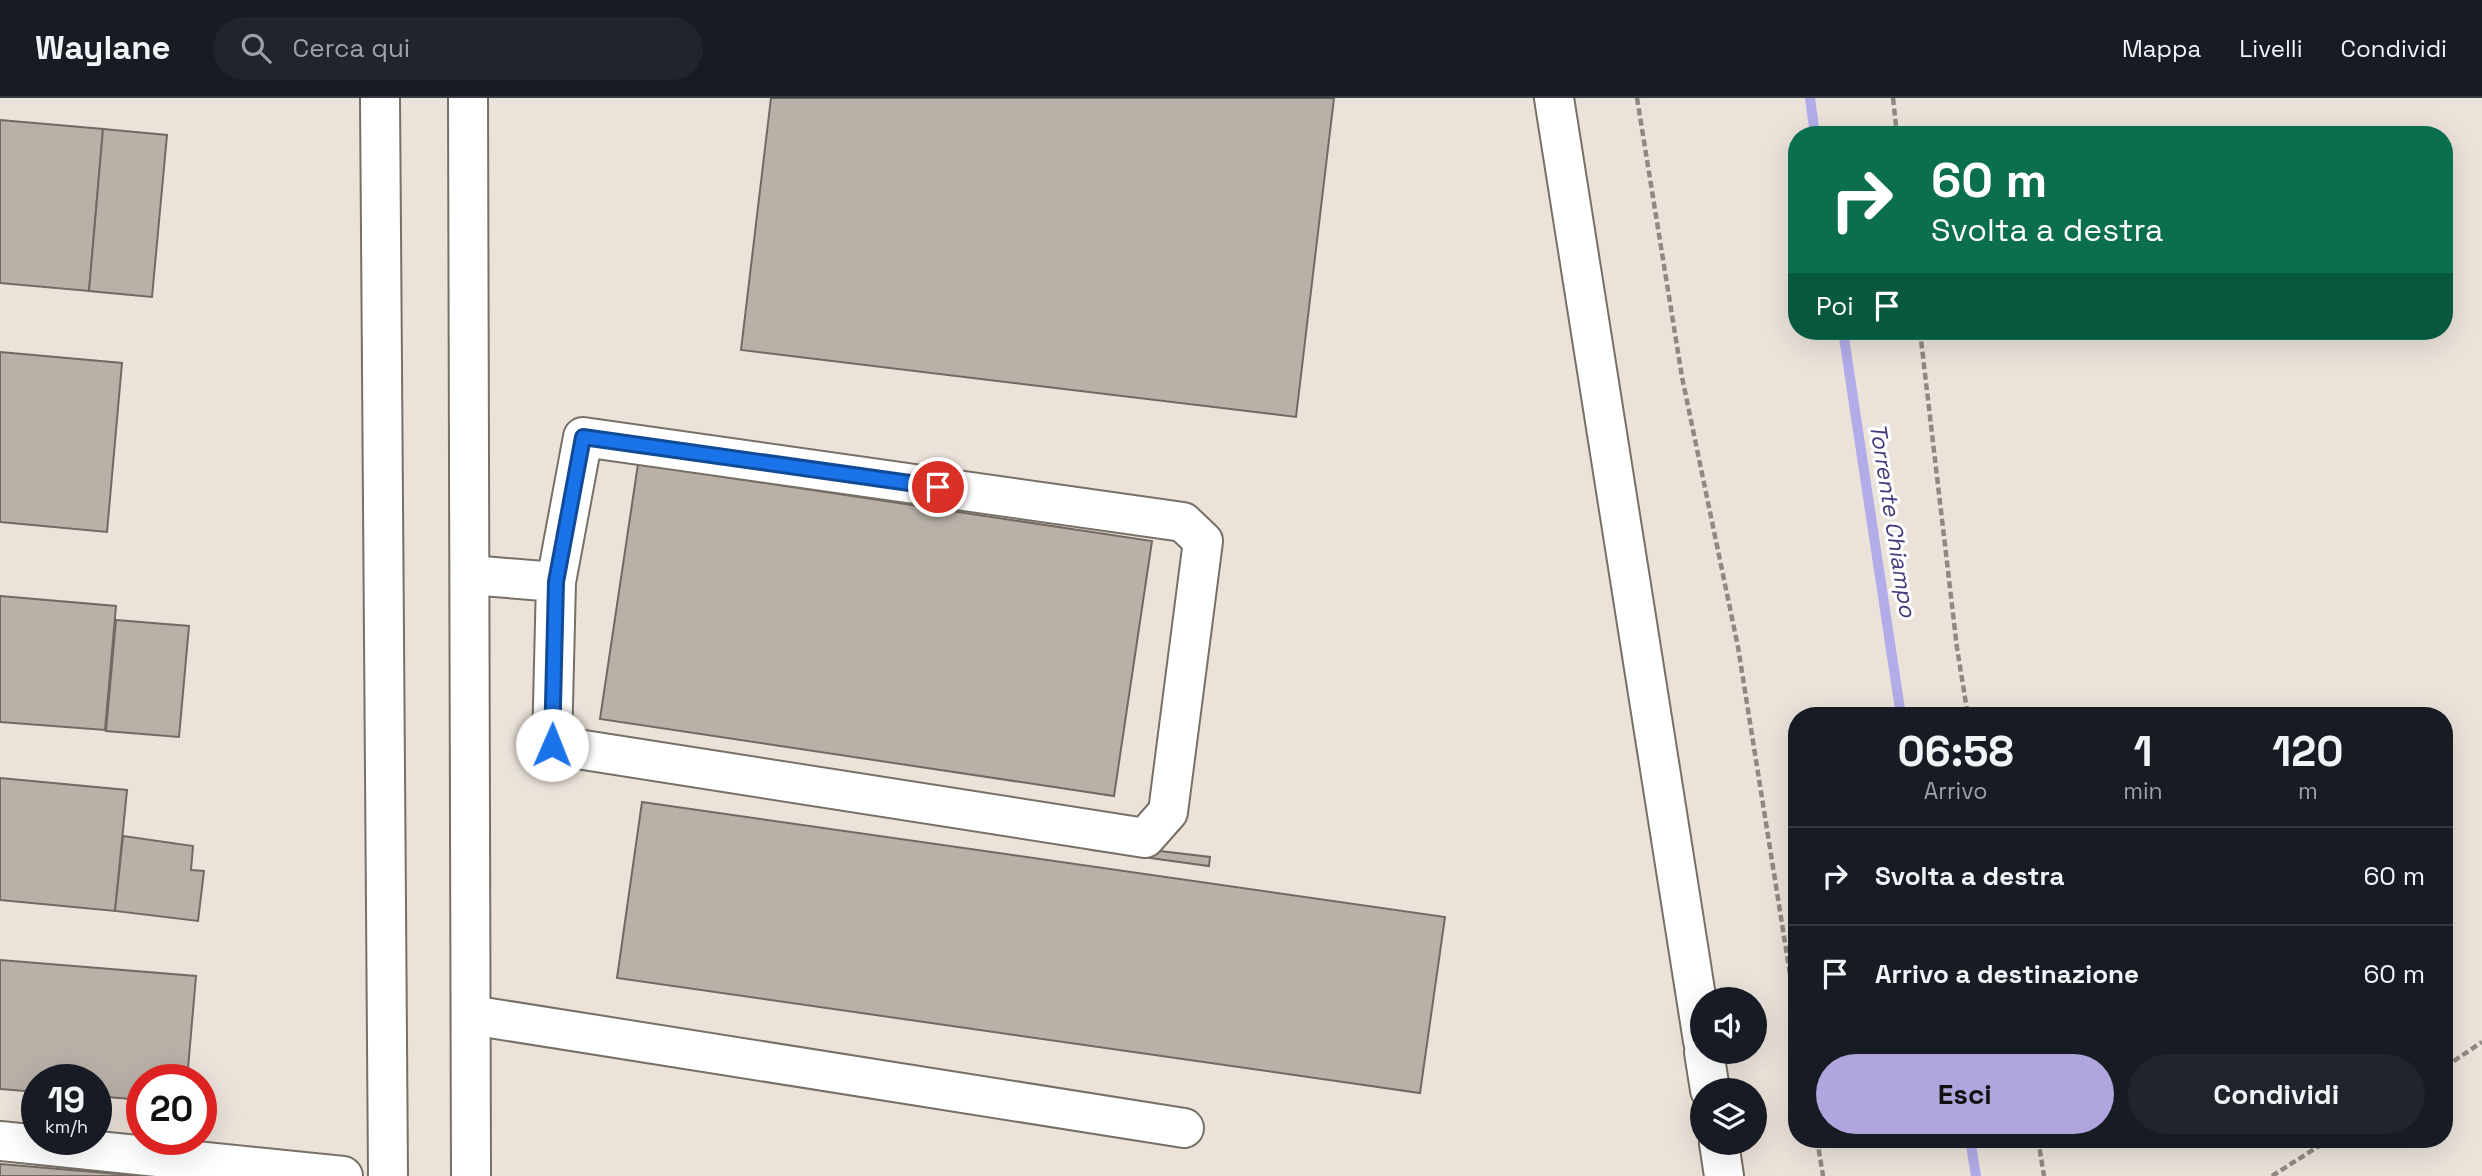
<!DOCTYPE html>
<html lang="it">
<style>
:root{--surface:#171b24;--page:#20242c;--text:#f1f3f6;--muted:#9ea1a6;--line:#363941;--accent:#b0a5dd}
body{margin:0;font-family:"Space Grotesk",sans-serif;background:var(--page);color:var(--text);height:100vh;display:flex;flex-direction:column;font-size:26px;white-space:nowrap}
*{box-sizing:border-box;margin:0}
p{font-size:23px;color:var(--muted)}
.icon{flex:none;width:38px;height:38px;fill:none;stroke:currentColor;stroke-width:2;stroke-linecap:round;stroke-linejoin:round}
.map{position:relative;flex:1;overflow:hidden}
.panel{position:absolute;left:1788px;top:609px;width:665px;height:441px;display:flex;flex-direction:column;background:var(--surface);border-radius:28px;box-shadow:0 7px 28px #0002}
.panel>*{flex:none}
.top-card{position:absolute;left:1788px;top:28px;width:665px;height:214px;border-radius:28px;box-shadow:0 7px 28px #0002;background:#0b6e4f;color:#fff;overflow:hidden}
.tools{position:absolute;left:1690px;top:889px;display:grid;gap:14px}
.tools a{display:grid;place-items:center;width:77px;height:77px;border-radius:50%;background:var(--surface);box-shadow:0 7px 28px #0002;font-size:35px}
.speed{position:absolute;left:21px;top:966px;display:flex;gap:14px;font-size:35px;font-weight:700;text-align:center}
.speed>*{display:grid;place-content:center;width:91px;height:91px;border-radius:50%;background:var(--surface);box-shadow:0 7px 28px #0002;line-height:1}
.speed small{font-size:18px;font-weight:400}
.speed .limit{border:10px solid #d22;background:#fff;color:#111}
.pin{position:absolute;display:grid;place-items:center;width:60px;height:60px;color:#fff;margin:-30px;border:4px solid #fff;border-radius:50%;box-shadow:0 2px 7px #0007}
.me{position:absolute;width:77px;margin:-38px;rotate:1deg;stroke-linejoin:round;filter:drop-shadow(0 0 5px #0008)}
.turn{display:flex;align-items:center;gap:24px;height:147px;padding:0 28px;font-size:32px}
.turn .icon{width:91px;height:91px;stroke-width:2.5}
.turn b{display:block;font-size:49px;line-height:60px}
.then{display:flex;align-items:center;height:66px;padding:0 28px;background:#0003;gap:14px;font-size:26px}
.eta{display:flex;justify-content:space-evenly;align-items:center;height:119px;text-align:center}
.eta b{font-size:42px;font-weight:700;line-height:49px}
.primary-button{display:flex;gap:14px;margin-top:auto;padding:14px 28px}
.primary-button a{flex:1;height:80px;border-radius:42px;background:var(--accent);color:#111;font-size:28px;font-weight:700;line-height:80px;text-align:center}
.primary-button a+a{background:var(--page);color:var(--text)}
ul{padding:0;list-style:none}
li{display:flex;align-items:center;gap:21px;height:98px;padding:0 28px;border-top:2px solid var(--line)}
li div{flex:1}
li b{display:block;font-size:26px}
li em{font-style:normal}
header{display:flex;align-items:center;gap:42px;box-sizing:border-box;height:98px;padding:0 35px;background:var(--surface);border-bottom:2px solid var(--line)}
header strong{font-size:33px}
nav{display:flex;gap:38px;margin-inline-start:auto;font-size:24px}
.search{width:490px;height:63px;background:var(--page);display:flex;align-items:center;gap:18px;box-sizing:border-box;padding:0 24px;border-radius:38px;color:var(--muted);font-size:26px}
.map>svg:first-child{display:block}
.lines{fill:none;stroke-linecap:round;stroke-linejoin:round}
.stream{stroke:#b2ace8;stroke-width:10}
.building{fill:#b9b1a8;stroke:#726a62;stroke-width:2}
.minor-casing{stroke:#777067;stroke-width:42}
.major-casing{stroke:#777067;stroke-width:42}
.path{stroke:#8f8983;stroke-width:4.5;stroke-dasharray:7 3.5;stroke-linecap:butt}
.minor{stroke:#fff;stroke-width:38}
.major{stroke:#fff;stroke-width:38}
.route-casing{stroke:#114b97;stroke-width:18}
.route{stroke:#1a73e8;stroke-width:12}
.labels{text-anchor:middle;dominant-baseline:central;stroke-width:6;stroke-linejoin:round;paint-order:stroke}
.water-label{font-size:23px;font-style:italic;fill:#45387e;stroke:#fff}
</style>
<header>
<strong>Waylane</strong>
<div class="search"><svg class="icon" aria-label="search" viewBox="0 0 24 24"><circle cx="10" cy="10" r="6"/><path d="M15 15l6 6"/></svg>Cerca qui</div>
<nav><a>Mappa</a><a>Livelli</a><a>Condividi</a></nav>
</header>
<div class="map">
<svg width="2482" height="1078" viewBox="0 0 2482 1078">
<rect width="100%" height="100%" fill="#ebe3da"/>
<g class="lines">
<g class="stream">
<polyline points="1810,0 1815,37"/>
<polyline points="1843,233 1901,618"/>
<polyline points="1970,1041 1976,1078"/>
</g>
</g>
<g class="building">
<polygon points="771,0 1334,0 1296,319 741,252"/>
<polygon points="0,22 103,31 89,193 0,185"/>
<polygon points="103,31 167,37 152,199 89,193"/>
<polygon points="0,254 122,265 107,434 0,424"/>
<polygon points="638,366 1152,443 1114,698 600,621"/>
<polygon points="0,498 116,508 105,632 0,624"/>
<polygon points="116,522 189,528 179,639 106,633"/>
<polygon points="0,680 127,692 115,813 0,802"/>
<polygon points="642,704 1445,819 1420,995 617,880"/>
<polygon points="123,738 193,748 191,772 204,773 198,823 115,813"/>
<polygon points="1092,745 1210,759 1209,768 1091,752"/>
<polygon points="0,862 196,878 187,982 142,982 142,1002 96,998 96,982 37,982 37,994 0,991"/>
<polygon points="0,1066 142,1078 0,1078"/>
</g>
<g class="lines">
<g class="minor-casing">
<g id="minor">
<polyline points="468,0 471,1078"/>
<polyline points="1554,0 1703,943"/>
<polyline points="470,477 556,484 552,647 1145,740 1168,714 1203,443 1183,424 583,339 556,484"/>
<polyline points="471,917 1184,1030"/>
<polyline points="1704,954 1710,992"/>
<polyline points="0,1043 343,1078"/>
<polyline points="1719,1045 1724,1078"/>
</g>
</g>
<g class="major-casing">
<polyline id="major" points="380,0 388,1078"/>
</g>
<g class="path">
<polyline points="1637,0 1682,279 1738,549 1797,920"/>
<polyline points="1893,0 1897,37"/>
<polyline points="1920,233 1957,550 1968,618"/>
<polyline points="2445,969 2482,944"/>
<polyline points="1817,1041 1823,1078"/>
<polyline points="2038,1041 2044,1078"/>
<polyline points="2272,1078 2330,1041"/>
</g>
<use href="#minor" class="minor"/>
<use href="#major" class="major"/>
</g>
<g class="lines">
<g class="route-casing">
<polyline id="route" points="552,647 556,484 583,339 938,389"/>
</g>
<use href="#route" class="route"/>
</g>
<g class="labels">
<g class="water-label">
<text transform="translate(1893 422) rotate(81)">Torrente Chiampo</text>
</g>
</g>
</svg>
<div class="tools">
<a><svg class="icon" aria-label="sound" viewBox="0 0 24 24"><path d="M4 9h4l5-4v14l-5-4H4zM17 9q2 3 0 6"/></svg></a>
<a><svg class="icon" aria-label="layers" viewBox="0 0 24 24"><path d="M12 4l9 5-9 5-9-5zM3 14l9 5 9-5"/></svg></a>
</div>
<div class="speed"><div>19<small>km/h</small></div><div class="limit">20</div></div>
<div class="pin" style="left:938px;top:389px;background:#d93025"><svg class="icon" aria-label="arrive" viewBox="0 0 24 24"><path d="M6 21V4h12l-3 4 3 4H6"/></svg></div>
<svg class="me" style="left:552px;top:647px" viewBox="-20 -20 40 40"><circle r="19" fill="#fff"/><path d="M0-13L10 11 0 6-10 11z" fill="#1a73e8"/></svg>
<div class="top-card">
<div class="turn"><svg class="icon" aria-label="right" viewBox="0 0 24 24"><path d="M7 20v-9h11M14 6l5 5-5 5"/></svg><div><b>60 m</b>Svolta a destra</div></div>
<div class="then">Poi<svg class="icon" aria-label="arrive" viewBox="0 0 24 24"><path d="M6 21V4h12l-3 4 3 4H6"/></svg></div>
</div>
<section class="panel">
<div class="eta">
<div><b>06:58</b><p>Arrivo</p></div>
<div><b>1</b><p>min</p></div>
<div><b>120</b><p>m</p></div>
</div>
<ul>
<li><svg class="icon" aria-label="right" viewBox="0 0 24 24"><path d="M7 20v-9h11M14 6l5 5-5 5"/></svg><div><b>Svolta a destra</b></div><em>60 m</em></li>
<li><svg class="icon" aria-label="arrive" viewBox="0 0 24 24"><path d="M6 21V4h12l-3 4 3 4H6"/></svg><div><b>Arrivo a destinazione</b></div><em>60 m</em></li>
</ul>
<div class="primary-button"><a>Esci</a><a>Condividi</a></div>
</section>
</div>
